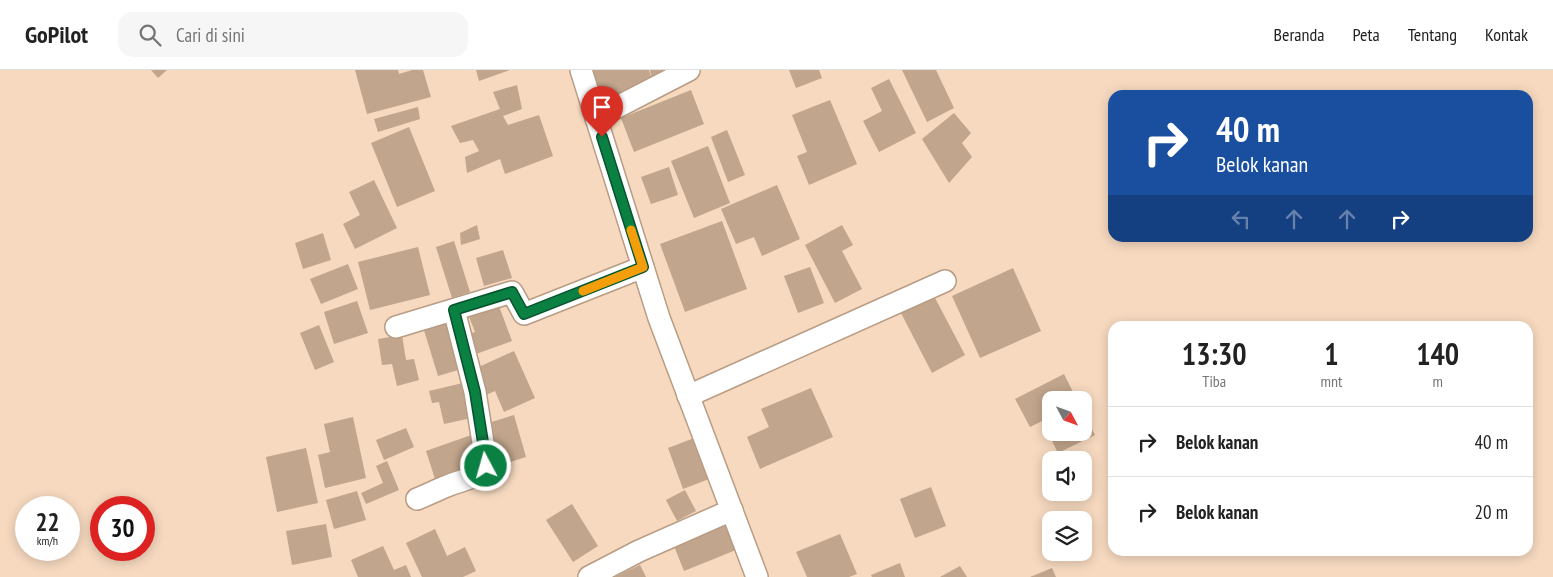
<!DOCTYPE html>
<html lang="id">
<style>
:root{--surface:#fff;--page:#f6f6f6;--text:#222;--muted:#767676;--line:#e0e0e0}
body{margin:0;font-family:"PT Sans Narrow",sans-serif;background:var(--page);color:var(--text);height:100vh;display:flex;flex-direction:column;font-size:19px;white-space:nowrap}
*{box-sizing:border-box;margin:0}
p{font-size:16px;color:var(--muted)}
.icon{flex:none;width:28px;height:28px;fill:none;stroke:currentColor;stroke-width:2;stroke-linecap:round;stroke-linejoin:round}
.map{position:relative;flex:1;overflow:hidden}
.drawer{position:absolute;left:1108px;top:251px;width:425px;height:235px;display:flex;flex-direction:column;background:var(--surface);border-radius:15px;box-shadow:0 2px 12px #0003}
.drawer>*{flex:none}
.hud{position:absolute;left:1108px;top:20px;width:425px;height:152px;border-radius:15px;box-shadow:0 2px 12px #0003;background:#1a4fa0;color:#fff;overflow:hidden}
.needle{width:32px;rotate:131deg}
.tools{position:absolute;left:1042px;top:321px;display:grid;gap:10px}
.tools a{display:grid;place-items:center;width:50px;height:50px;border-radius:10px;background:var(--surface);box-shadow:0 2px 12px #0003;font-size:25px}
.speed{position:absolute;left:15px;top:426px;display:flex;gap:10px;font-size:25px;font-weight:700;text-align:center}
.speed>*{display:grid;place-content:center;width:65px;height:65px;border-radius:50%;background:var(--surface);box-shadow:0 2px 12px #0003;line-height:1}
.speed small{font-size:12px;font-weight:400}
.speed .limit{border:8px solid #d22;background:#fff;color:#111}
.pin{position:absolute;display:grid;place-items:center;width:42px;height:42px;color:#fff;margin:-51px -21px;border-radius:50% 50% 50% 0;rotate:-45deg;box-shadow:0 0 5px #0007}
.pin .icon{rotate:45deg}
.me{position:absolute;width:55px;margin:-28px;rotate:354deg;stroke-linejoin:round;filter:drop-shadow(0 0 4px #0008)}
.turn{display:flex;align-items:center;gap:18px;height:105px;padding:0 25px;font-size:22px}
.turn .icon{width:65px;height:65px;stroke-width:2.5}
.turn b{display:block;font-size:35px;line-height:42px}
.lanes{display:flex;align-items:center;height:48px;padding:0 25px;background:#0003;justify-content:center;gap:25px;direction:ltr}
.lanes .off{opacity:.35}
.eta{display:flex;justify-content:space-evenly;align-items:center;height:85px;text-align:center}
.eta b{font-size:30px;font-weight:600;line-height:35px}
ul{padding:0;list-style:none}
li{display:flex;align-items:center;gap:15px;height:70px;padding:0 25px;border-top:1px solid var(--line)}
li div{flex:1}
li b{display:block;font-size:19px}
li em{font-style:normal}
header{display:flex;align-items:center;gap:30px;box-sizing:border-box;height:70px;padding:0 25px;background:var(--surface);border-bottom:1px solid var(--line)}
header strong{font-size:24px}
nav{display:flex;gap:28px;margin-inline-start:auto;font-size:18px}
.search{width:350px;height:45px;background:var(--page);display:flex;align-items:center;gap:12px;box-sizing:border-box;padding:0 18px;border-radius:15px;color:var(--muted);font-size:19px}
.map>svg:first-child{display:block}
.building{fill:#c1a58c}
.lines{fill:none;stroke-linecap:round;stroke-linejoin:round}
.street-casing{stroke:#b89c84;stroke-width:24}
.street{stroke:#fff;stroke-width:21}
.route-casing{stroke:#07532c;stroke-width:12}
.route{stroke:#0b8043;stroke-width:9}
.slow{stroke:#f59e0b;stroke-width:9}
</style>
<header>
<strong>GoPilot</strong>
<div class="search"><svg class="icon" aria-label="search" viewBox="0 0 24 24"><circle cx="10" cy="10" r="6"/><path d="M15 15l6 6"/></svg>Cari di sini</div>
<nav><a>Beranda</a><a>Peta</a><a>Tentang</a><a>Kontak</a></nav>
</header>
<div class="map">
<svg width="1553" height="507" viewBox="0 0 1553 507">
<rect width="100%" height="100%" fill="#f6d9bf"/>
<g class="building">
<polygon points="151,0 167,0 158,8"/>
<polygon points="355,0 398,0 399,4 412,0 423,0 431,27 367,44"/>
<polygon points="476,0 510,0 479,11"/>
<polygon points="589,0 649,0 652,11 650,0 676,0 600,38"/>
<polygon points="789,0 819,0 822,8 796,18"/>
<polygon points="902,0 936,0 954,38 927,52"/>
<polygon points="889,9 916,63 879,82 863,51 882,41 871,18"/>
<polygon points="517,15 522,39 503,46 508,55 539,45 553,86 505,104 500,89 467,103 465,87 479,81 473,70 460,73 451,56 500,39 493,22"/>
<polygon points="691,20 704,54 634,82 621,48"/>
<polygon points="830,30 857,94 809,115 797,86 807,82 792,45"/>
<polygon points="418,37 420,49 378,62 374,49"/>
<polygon points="954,43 971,63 962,73 972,87 949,113 922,69"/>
<polygon points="409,57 435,121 397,137 371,73"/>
<polygon points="727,60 745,105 728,112 711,67"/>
<polygon points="708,76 730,133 694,148 671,91"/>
<polygon points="669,97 678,125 651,134 641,107"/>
<polygon points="374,110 397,158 355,179 343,154 360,145 349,122"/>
<polygon points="777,115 800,169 762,186 754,167 736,174 721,139"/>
<polygon points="722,151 747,219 685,242 660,174"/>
<polygon points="477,155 480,169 461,175 460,163"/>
<polygon points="842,155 853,175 842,181 862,219 835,233 805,175"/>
<polygon points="323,163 331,190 303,199 295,173"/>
<polygon points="454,171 470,222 452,228 436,177"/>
<polygon points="418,177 430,225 370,240 358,192"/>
<polygon points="503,180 512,208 484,216 476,188"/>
<polygon points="348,194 358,219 321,234 310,209"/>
<polygon points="810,197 824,233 798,243 784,206"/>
<polygon points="1013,198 1041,261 980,288 952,226"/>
<polygon points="934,226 965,285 932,303 901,243"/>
<polygon points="496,228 512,271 476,284 469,264 475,262 466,239"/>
<polygon points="357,231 368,263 334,274 324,242"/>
<polygon points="450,249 465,298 438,306 423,257"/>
<polygon points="319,255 334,292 315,300 300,263"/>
<polygon points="402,265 406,290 414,289 419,310 397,316 392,294 382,295 378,269"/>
<polygon points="514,281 535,328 504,342 495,321 484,326 472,300"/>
<polygon points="1064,304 1077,330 1051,330 1051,362 1084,362 1084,344 1095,365 1058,383 1042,351 1030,357 1015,329"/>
<polygon points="467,312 476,347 444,354 439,332 432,333 429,321"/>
<polygon points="811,318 833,367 760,399 747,367 769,357 761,339"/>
<polygon points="514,345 526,387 498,396 485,354"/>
<polygon points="353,347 366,408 325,418 318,385 330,382 324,354"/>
<polygon points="406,358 414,377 384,390 376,370"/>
<polygon points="474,364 483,392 435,409 426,381"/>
<polygon points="702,365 717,406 683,419 668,378"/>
<polygon points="306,378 318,433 277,442 266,387"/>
<polygon points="387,391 399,420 366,434 361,423 383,413 376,396"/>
<polygon points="931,417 946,456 915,468 900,429"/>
<polygon points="685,420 696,441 677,451 666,430"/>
<polygon points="357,421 366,450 334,459 326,430"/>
<polygon points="572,434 598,476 573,492 546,450"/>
<polygon points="724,450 736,480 684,501 672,471"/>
<polygon points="326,454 332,487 292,495 286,461"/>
<polygon points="435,459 447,486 465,477 476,501 463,507 422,507 406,473"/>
<polygon points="840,464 857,504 849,507 807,507 796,482"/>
<polygon points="383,476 394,500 406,495 411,507 358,507 351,490"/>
<polygon points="900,493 905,507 872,507 871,505"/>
<polygon points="640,495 646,507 614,507"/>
<polygon points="960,496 967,507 940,507"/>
<polygon points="1052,498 1056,507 1030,507"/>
</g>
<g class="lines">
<g class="street-casing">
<g id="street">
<polyline points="581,0 659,248 757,507"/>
<polyline points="596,48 689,0"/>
<polyline points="396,257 512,222 524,244 643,197"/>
<polyline points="688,326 945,211"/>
<path d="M417,429C427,425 437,420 447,416C463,409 473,411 485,396V385L475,322L454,240"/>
<polyline points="589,507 639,481 732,440"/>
</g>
</g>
<use href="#street" class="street"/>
</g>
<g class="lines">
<g class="route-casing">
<polyline id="route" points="486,396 485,385 475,322 454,240 512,222 524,244 643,197 602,67"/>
</g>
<use href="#route" class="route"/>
<polyline class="slow" points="583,221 643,197 631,160"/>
</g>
</svg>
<div class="tools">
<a><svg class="needle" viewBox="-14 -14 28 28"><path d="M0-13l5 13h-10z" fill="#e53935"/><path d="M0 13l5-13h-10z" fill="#767676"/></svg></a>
<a><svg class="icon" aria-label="sound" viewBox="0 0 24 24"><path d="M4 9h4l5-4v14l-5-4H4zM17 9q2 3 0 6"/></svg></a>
<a><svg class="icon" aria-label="layers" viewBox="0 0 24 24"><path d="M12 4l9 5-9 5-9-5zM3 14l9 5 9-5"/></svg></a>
</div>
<div class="speed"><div>22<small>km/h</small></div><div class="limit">30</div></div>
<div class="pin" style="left:602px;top:67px;background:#d93025"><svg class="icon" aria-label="arrive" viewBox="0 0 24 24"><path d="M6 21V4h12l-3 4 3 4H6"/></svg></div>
<svg class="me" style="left:486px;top:396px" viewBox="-20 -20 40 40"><circle r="17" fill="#0b8043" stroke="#fff" stroke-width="3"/><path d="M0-11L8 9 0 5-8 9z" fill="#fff"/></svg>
<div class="hud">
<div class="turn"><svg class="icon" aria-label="right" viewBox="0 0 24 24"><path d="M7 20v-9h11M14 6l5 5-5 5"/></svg><div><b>40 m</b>Belok kanan</div></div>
<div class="lanes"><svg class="icon off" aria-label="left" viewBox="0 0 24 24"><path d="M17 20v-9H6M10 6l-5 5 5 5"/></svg><svg class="icon off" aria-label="ahead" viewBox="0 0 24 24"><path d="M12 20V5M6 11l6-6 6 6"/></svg><svg class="icon off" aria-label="ahead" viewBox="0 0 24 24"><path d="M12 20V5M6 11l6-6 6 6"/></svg><svg class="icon" aria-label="right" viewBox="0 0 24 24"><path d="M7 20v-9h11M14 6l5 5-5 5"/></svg></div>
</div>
<section class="drawer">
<div class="eta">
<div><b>13:30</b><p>Tiba</p></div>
<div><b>1</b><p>mnt</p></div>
<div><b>140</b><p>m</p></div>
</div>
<ul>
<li><svg class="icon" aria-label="right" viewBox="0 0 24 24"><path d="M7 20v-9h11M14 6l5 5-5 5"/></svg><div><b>Belok kanan</b></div><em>40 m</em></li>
<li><svg class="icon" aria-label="right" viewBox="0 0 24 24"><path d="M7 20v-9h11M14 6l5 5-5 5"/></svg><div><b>Belok kanan</b></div><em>20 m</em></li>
</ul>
</section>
</div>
